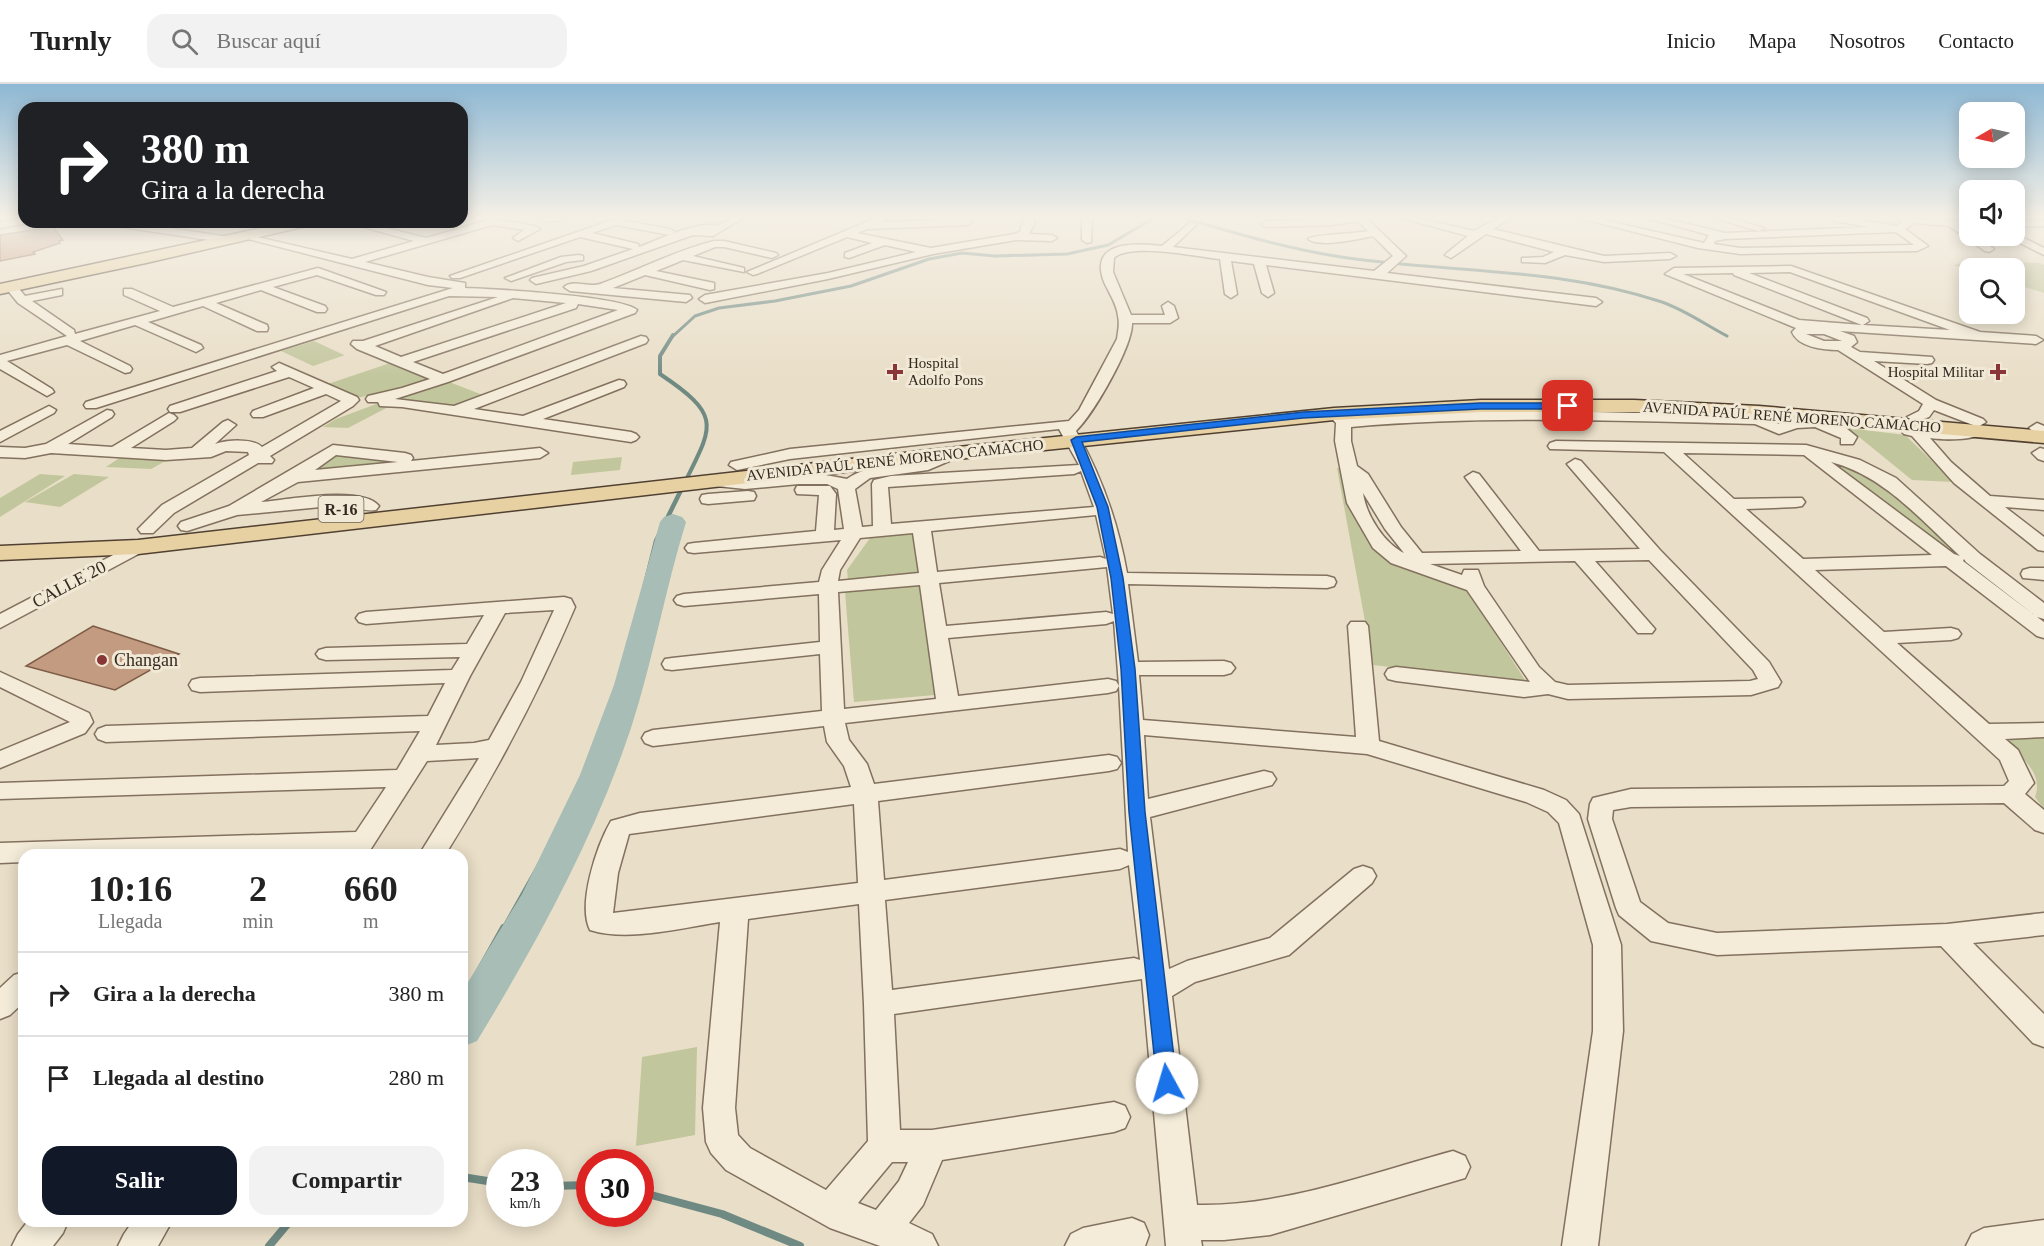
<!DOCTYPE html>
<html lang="es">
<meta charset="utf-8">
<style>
:root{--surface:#fff;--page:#f2f2f2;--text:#222;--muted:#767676;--line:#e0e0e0;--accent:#111827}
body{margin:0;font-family:"Times New Roman",serif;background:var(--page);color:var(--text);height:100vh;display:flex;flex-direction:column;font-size:22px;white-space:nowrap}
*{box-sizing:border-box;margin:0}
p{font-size:20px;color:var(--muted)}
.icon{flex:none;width:33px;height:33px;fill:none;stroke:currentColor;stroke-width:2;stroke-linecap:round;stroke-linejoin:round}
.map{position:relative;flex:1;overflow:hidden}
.drawer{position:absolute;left:18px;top:765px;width:450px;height:378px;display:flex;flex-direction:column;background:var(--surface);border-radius:18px;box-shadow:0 3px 15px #0003}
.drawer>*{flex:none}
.top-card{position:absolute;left:18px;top:18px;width:450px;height:126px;border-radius:18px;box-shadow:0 3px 15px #0003;background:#202124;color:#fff;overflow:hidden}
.needle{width:39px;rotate:261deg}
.controls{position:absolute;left:1959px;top:18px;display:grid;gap:12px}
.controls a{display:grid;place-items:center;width:66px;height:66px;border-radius:12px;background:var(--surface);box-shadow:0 3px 15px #0003;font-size:30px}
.speed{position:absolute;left:486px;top:1065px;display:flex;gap:12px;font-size:30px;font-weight:700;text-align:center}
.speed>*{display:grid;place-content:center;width:78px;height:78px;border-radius:50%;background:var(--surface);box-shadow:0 3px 15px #0003;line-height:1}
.speed small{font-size:15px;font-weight:400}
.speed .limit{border:9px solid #d22;background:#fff;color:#111}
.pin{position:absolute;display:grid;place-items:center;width:51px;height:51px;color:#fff;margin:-26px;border-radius:12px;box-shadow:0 3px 9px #0006}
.me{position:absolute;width:66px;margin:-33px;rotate:354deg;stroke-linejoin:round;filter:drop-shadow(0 0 4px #0008)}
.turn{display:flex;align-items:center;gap:21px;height:126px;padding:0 24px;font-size:27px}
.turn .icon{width:78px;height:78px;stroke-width:2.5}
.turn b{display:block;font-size:42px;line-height:51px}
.eta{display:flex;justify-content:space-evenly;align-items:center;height:102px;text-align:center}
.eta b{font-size:36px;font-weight:700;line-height:42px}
.primary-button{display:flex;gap:12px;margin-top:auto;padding:12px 24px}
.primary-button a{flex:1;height:69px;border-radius:18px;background:var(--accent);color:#fff;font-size:24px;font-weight:700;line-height:69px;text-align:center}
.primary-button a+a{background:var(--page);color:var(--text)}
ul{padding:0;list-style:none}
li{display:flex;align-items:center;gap:18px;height:84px;padding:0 24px;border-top:2px solid var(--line)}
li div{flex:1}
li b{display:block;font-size:22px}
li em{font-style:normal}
header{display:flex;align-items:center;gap:36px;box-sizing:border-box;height:84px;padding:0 30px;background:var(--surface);border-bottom:2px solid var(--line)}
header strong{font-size:28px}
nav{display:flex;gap:33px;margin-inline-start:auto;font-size:21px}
.search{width:420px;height:54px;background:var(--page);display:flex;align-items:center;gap:15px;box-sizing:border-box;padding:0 21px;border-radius:18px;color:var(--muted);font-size:22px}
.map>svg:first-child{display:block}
.green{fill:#c2c69c}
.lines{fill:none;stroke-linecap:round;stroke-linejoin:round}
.stream-far4{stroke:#6f8a83;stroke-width:3}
.stream-far3{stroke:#6f8a83;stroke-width:4}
.stream-far2{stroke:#6f8a83;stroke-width:4.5}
.stream-far1{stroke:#6f8a83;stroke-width:6}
.stream{stroke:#6f8a83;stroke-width:8}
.river{fill:#a7bdb6;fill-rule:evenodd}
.building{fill:#c29b81;stroke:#7e5c47;stroke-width:1.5}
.minor-casing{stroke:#82715e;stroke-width:3}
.major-casing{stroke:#504032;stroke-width:3}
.minor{fill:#f4ecd9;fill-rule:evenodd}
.major{fill:#e7d1a3;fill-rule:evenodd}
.route{fill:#1a73e8;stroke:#114b97;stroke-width:1.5}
.poi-dot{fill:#8a3638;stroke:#f1e9d5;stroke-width:2}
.labels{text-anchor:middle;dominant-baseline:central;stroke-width:6;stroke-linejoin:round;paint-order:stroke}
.far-poi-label{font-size:15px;fill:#342920;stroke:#f1e9d5;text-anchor:start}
.far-street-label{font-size:15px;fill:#342920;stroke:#f1e9d5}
.shield{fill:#f1e9d5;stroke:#6d6356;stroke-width:1.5}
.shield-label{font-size:16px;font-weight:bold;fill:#342920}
.street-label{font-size:18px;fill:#342920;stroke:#f1e9d5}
.poi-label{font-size:18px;fill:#342920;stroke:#f1e9d5;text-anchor:start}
</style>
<header>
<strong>Turnly</strong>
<div class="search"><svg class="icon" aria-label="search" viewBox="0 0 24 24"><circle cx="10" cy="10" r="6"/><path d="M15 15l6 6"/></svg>Buscar aquí</div>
<nav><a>Inicio</a><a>Mapa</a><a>Nosotros</a><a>Contacto</a></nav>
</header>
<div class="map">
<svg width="2044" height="1162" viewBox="0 0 2044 1162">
<rect width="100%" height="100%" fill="#e9dec7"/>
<g class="green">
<polygon points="1973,176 2040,179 2044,181 2044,209 2015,200 2014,184 1969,186 1953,181"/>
<polygon points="314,257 344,271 345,271 313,282 281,267"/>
<polygon points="396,277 434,292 432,298 352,315 322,302"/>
<polygon points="444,296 488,313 453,327 396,317 404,310"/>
<polygon points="379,319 394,320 348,344 323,343 336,335"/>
<polygon points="1848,344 1905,351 1954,398 1912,396"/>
<polygon points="336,369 418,379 304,390"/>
<polygon points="124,371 169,375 151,385 106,383"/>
<polygon points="622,373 620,386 571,391 573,378"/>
<polygon points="1839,377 1878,395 1956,463 1939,463 1832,380"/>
<polygon points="1337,384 1345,385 1389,476 1468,507 1527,599 1373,581"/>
<polygon points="40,390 65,392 0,433 0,414"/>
<polygon points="74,390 109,393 60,423 25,418"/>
<polygon points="912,449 918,490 848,496 847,486 870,454"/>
<polygon points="921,501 935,611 854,618 845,508"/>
<path d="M2044,651V725L2035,713C2044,688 2021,676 2009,657L2018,652Z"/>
<polygon points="697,963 695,1051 636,1062 642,973"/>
</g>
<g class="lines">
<g class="stream-far4">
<path d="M1184,134C1238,150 1291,166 1348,174C1454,189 1557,183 1662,218C1685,226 1706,241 1727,252"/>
<polyline points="672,253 695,232 719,224 775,217 851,202 929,175 962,169 995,172 1067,170 1108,161 1154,134"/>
</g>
<path class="stream-far3" d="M673,251L660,272V290C724,333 713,341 682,404"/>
<polyline class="stream-far2" points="621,597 656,457 683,402"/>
<polyline class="stream-far1" points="504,845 576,717 622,596"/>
<g class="stream">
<polyline points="462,919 504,844"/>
<polyline points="462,1093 500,1099"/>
<polyline points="550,1102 590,1101"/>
<polyline points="640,1108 722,1130 800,1162"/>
<polyline points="269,1162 290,1137"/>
</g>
<path class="river" d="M673,430L682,433L686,438C665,506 653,576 631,644C594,755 537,858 477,957L462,963V908L522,810L580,691L614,601L660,438L664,433Z"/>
</g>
<g class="building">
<polygon points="53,143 63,156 59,157 60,159 33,168 35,170 0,177 0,151"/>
<polygon points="93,542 179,570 115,606 26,582"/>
</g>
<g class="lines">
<g class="minor-casing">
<g id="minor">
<polygon points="24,134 24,138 28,139 0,144 0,138"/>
<path d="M539,134H563C558,139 544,139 539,134Z"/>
<path d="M731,134H743L713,152L693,151L591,187L536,200L530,196L532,194L584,182L633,165L580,153L460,194H452L450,192L615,135L670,145L675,148L670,151L616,141L592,149L638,160L639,163C658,156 698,136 717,142Z"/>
<polygon points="876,134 889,134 882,138 967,135 972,138 967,141 867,145 857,149 931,164 1014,150 1020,148 1024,134 1034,134 1034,140 1029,150 1052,151 1057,154 1052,157 1016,156 933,170 828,195 705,219 699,215 705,211 828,189 916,168 885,161 849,174 845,173 845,169 872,159 847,153 757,190 753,191 747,188"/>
<polygon points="1082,134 1092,134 1091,158 1087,159 1082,156"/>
<path d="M1366,134L1406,172L1387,189L1596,214L1602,218L1596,222L1266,181L1274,209L1268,213L1262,209L1254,180L1231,177L1237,210L1231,214L1225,210L1220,175C1198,173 1130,158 1114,174L1113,188L1131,231H1165L1162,222L1168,218L1174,222L1178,234L1170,239H1132C1133,262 1093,331 1076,347C1101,391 1118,438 1127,489L1327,492L1334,494L1336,498L1334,502L1327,504L1128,500L1138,578L1224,577L1231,579L1235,584L1231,589L1224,591H1139L1143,636L1356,653L1348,542L1351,538H1365L1368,542L1379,657L1544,706L1566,716L1579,730L1621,861L1623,947L1598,1162H1562L1593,947V861L1559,739L1548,728L1526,718L1367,670L1144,651L1148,715L1264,687L1272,689L1276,695L1272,701L1150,733L1169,885L1187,877L1270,854L1354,785L1363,782L1372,785L1376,792L1372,799L1289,871L1195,898L1172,912L1197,1121C1282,1123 1371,1089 1453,1067L1465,1072L1470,1083L1465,1094L1270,1151L1224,1156H1201L1202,1162H1166L1142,895L894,930L900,1046H932L1114,1018L1125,1022L1130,1033L1125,1044L1114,1048L942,1076L923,1121L909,1139L932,1150L938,1162H880L830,1144L726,1086L711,1069L706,1058L703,1024L720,838C681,844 628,858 590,846C577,820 597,761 611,737L640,729L851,703L844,682L827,658L824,642L653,662L645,659L642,654L645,649L653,646L822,627L820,570L672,586L665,585L662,580L665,575L672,574L820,558L819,510L684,522L677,520L674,516L677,512L684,510L819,498L822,486L841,456L694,469L688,468L685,464L688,460L694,459L816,447L819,411L797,410L795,406L797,402H830L836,410L834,446L844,445L838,405L827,400H799L745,405L707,401L705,397L713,392L745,395L815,389L847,395C871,378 897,385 925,376C937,373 948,362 961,366L963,369L961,372L928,386L870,394L855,405L862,443L873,442L872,400L874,396L891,392L1079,381L1059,345L790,375L737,386L729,381L731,378L790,365L1069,337L1079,326L1117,255C1118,247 1120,240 1118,232C1117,220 1109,209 1104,198C1088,156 1136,159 1162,162L1191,138L1196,141L1173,163L1374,187L1393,172L1373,152C1358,155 1320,164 1308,155C1314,150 1355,150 1368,147L1358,137L1332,141L1266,143L1261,140L1266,137ZM1081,387L1094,423L891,440L888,403L1074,390ZM1096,431L1106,475L1100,473L937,488L931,447ZM913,449L919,489L838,497L840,486L860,454ZM1107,483L1113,530L1106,528L946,542L939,499ZM920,501L936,615L844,625L838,508ZM1114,537L1119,602L1116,597L1108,595L958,612L948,554L1106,540ZM1119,602L1128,768L1120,765L884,796L878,717L1109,687L1117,685L1121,679L1117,673L1109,671L874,700L867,680L849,656L845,639L1108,609L1116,607ZM854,720L858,799L613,829L618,789L629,750ZM1129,781L1140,876L1134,874L892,906L885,816L1120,785ZM859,820L864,920L868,1057L826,1106L750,1064L738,1051L735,1024L748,835ZM892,1078H908L899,1097L876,1126L858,1119Z"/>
<polygon points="1401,134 1417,134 1474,147 1498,134 1510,134 1493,145 1604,172 1670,169 1676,172 1670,175 1604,178 1565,171 1545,179 1522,178 1522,174 1543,173 1554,168 1486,150 1451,174 1445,171 1447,169 1468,152"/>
<path d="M1579,134H1595L1704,159L1709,151L1647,134H1663L1725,149L1869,143L1834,137L1829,134H1850L1896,142L1903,138L1895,134L1970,137V143H1963L1970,147V152H1976L1994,165L1989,168L1985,167L1949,142L1915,139L1905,145L1928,162L1917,167L1740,170L1698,164ZM1896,148L1914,161L1740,164L1714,160L1715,157L1725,155Z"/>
<polygon points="1714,134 1730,134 1764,144 1759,147"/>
<path d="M492,135L535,142L540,145L518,157L513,154L524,146L492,141L365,178L428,193L465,199V204C493,205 622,212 637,226L635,229L448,298L395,315L454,322L641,252L646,253L648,256L646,259L474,325L523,332L619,296L624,297L626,300L624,303L543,335L631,348L636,350L639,353L636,356L631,358L402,323L380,322L378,318H368L366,315L368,312L402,304L430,295L357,265L351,260L353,257H363L498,213L449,212L96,324H86L84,321L86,318L453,204L428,201L244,154V150L352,175L414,157L345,138H363L426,154ZM513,214L566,219L401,273L375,262ZM578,220L618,226L443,290L413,278L576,224Z"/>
<polygon points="2044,136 2044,142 2014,143 2014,137"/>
<polygon points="103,138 129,138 229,153 234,156 229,159 108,141"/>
<polygon points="2014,149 2044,164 2044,171 2010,154 2009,152 2014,152"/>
<path d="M714,157H724L776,169L778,171L772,174L724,163H715L693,172L744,184V188L683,176L656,187L714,199V205L710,206L645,191L613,204L690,211L692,214L686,218L570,207L564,203C573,195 589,204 600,200C639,186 674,167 714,157Z"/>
<polygon points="579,171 583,172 583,176 566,178 511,197 505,194 561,173"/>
<path d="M1791,182L1980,248L2036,252L2043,256L2036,260L1840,247L1854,252L1857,258L1851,263L1860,268L1932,273L1934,276L1932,279L1927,280L1874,277L1936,316L1983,335L1986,338L1978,343L1934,326L1929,333L1915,338L1907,333L1919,327L1923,320L1838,266C1823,266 1798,263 1792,248L1796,244L1665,190L1674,184ZM1790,188L1950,246L1863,241L1869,237L1867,234L1749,189ZM1733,189L1734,191L1862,241L1799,236L1683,190ZM1806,250H1824L1842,257H1824Z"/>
<polygon points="318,184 386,208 384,211 376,211 317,191 273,203 325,222 327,225 325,228 317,228 261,206 216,219 267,241 268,244 267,247 257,247 203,222 148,238 201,261 203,264 196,268 135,241 80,257 130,282 132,285 130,288 125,289 67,261 7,277 52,305 54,308 47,312 0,285 0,271 67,252 18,219 5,203 7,200 15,200 25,212 62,205 62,211 32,217 74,246 75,250 160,227 124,211 124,205 132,205 173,223"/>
<path d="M279,279L357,313L359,316L353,322L270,372L274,376L272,379H258L174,429L153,449H141L138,445L162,421L249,371L248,368L226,367L211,373L166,376L51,369L25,374L0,373V363L25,364L46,360L107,326L112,327L114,330L112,333L68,360L112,363L169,329L174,331L177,334L174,337L131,364L166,366L192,364L223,338L228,336L236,341L215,360C227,356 253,354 262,363L341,317L326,310L263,333H253L251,330L253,327L314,304L289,293L180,328H170L168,325L170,322L277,287L272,283Z"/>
<polygon points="49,322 56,326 54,329 0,358 0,347"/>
<path d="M1334,326L1352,334L1378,330L1489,326L1757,331L1779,340L1806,334L1824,336L1846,344L1857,353L1853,360H1841V354L1815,343L1797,344L1779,350L1755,340C1619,337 1486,331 1351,343V357L1357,382L1368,390L1401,443L1422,469L1521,467L1465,393L1473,388L1479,390L1539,467L1640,465L1567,380L1575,375L1581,377L1660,466L1769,578L1781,598L1778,603L1751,611L1568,615L1548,610L1524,613L1396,597L1388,595L1385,590L1388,585L1396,583L1530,598L1467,506L1391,479L1373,464L1347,419L1335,357L1336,339L1327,330ZM1363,409L1385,445L1404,469C1384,459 1366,431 1363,409ZM1649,476L1753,586L1758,595L1750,597L1568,601L1555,598L1539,583L1484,502L1478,486H1464L1462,491L1430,480L1575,477L1638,549H1652L1655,545L1595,477Z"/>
<polygon points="2037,339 2044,342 2044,355 2039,353 2029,344"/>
<path d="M1909,342L1942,346L1981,345L1984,348C1975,357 1942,356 1930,354L1951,378L1990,412L2044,416V426L2005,423L2044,453V467L2038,466L1954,399L1912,352L1904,350L1901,347L1904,344Z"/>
<path d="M1556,357L1806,361L1860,376L1896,394L1980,470L2044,519V535L2037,533L2044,538V554L2037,552L1946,482L1815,486L1884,548L1951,544L1958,546L1961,550L1958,554L1951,556L1897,559L1989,640L2044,639V653L2005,655L2018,666L2034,699L2025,710L2044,726V749L2035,746L2004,719L1631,723L1613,726L1612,735L1640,818L1668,839L1717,849L1947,840L2044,829V851L1973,859L2044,930V963L2033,959L1941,862L1717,871L1651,857L1619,831L1616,824L1588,735L1590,720L1593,714L1631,705L2004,702L2009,697L2000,676L1664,368L1550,365L1548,362L1550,359ZM1683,369L1804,371L1932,471L1803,475L1746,425L1796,423L1802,422L1805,418L1802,414L1734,415ZM1831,378C1884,392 1920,435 1960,472L1954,470ZM1964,475L1966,478L2033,530L1963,477Z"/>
<path d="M333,361L405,369L411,371L413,374L411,377L540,364L548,369L540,374L298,398L261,418C286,416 363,401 379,422L376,426C365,428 353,422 342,421L237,431L187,447L181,446L178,442L181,438L229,422ZM336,371L398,378L315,386Z"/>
<polygon points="2040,364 2044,365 2044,377 2038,375 2032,369"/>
<polygon points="748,407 754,408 756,412 754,416 708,420 702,419 700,415 702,411 708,410"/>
<polygon points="138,458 144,459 147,463 144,467 0,544 0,530"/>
<polygon points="2030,484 2044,484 2044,496 2023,494 2021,490 2023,486"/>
<path d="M564,513L571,515L575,523C538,610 495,691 445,771H419L479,674L427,677L367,771H345L344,767L226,771H24V778L0,779V759L356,748L386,703L0,715V699L397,686L420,647L106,658L98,655L95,650L98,645L106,642L428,632L445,599L200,608L192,606L189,601L192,596L200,594L452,586L460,573L326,576L319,574L316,570L319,566L326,564L467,560L484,531L366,540L359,538L356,534L359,530L366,528ZM554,526L521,598L489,656L474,659L436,661L470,592L505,529Z"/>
<polygon points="0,588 89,629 93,638 85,649 0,684 0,667 70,638 0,603"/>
<polygon points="24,888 24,918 10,931 0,935 0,904 14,891"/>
<polygon points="1132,1134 1144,1139 1149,1151 1145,1162 1065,1162 1071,1150 1083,1144"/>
<polygon points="2044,1136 2044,1162 1966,1162 1972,1150 1984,1144"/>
<polygon points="28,1137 68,1137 63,1149 53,1162 12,1162 18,1150"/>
<polygon points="133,1137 172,1137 158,1162 118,1162 124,1150"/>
</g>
</g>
<g class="major-casing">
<g id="major">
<polygon points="290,138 314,138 307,142 146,179 0,210 0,200"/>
<polygon points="1481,316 1634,316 1759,322 2044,347 2044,359 1759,334 1634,328 1481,328 1334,336 948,376 138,470 0,476 0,462 138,456 948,364 1334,324"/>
</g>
</g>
<use href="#minor" class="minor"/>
<use href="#major" class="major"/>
</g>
<linearGradient id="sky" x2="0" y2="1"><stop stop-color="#8eb8d4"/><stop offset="0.45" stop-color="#f5f0e6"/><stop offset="1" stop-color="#f5f0e6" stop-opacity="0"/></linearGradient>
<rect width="2044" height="296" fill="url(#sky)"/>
<polygon class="route" points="1480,319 1568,319 1573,322 1568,325 1480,325 1303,334 1082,358 1108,423 1123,494 1135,585 1145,728 1177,999 1174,1006 1167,1008 1160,1006 1157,999 1129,728 1121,585 1111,494 1097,423 1071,356 1076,353 1303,328"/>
<g class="poi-dot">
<path d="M892 279h6v6h6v6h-6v6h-6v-6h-6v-6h6z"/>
<path d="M1995 279h6v6h6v6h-6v6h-6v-6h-6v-6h6z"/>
<circle cx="102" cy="576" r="6"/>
</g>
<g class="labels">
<g class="far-poi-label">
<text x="908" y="279">Hospital<tspan x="908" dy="17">Adolfo Pons</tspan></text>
<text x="1984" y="288" text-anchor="end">Hospital Militar</text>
</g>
<g class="far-street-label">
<text transform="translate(1792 333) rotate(4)">AVENIDA PAÚL RENÉ MORENO CAMACHO</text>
<text transform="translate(895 376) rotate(-6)">AVENIDA PAÚL RENÉ MORENO CAMACHO</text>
</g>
<rect class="shield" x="318.5" y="412" width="45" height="26" rx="4.5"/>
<g class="shield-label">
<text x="341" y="425">R-16</text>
</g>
<g class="street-label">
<text transform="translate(69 500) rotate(-28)">CALLE 20</text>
</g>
<g class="poi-label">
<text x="114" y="576">Changan</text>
</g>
</g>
</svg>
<div class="controls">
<a><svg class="needle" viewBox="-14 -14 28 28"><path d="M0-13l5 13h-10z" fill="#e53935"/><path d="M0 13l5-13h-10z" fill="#767676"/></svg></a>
<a><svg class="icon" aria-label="sound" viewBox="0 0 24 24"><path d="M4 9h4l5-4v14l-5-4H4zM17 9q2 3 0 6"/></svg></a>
<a><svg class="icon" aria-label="search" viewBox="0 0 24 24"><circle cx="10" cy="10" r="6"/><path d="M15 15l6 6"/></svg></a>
</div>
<div class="speed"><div>23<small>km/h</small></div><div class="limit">30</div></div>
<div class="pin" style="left:1568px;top:322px;background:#d93025"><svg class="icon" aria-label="arrive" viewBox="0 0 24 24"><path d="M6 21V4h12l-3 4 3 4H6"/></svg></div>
<svg class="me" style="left:1167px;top:999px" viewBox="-20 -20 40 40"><circle r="19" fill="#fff"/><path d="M0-13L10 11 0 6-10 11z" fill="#1a73e8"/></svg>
<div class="top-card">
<div class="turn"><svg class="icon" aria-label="right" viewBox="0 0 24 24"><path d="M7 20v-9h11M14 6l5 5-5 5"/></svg><div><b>380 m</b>Gira a la derecha</div></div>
</div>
<section class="drawer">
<div class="eta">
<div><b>10:16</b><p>Llegada</p></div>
<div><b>2</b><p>min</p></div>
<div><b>660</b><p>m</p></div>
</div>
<ul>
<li><svg class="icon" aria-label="right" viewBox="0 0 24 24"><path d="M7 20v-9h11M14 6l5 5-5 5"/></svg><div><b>Gira a la derecha</b></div><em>380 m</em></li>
<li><svg class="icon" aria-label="arrive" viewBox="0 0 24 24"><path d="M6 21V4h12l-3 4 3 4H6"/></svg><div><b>Llegada al destino</b></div><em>280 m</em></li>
</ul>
<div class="primary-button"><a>Salir</a><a>Compartir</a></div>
</section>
</div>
